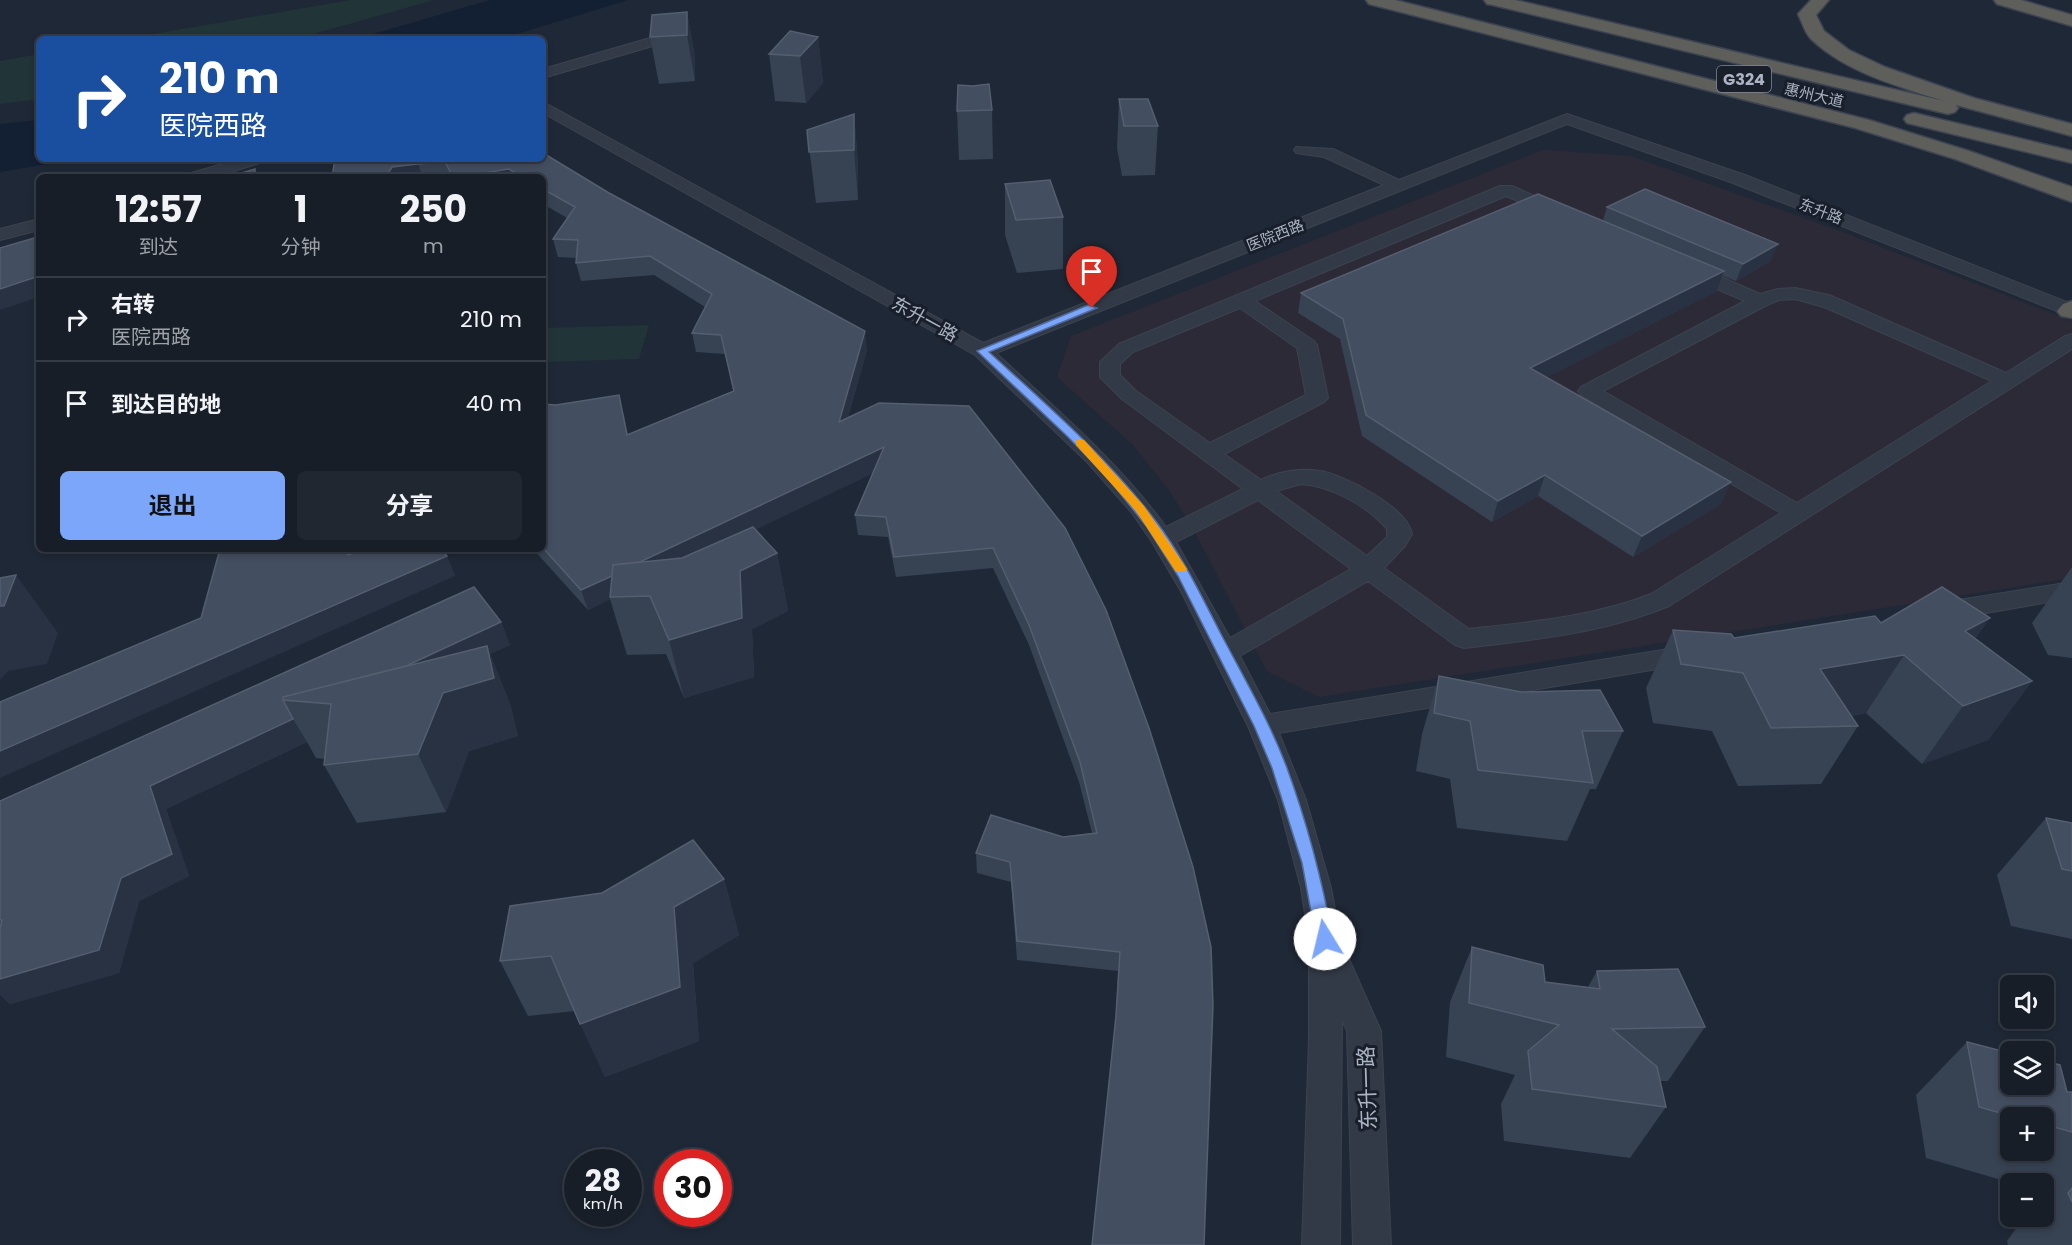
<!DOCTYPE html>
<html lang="zh">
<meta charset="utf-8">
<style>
:root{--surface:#171e28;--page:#202730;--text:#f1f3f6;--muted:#9ea2a8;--line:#363c45;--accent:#7ca6f9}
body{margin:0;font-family:Poppins,"Noto Sans SC",sans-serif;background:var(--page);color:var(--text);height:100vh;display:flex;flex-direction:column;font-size:22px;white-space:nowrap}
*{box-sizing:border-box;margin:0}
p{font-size:20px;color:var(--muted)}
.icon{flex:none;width:33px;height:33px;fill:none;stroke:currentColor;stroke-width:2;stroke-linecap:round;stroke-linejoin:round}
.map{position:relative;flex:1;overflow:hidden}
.details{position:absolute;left:36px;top:174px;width:510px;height:378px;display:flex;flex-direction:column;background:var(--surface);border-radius:9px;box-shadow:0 3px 9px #0003,0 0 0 2px var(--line)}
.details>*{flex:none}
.guide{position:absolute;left:36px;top:36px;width:510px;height:126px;border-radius:9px;box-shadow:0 3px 9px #0003,0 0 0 2px var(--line);background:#1a4fa0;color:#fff;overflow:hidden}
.buttons{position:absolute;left:2000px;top:975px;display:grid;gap:12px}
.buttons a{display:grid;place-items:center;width:54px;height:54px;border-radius:9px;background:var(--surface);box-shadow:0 3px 9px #0003,0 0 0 2px var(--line);font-size:30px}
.speed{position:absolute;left:564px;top:1149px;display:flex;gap:12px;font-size:30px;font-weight:700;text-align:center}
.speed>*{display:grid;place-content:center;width:78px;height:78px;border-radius:50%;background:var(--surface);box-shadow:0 3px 9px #0003,0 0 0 2px var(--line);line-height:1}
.speed small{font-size:15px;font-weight:400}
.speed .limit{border:9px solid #d22;background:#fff;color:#111}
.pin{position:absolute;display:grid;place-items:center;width:51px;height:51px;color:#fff;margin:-62px -26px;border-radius:50% 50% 50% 0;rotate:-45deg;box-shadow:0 0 6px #0007}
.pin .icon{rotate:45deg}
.me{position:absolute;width:66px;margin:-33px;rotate:351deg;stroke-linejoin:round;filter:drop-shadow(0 0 4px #0008)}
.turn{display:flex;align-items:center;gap:21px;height:126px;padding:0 24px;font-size:27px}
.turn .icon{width:78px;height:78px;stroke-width:2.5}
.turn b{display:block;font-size:42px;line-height:51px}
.eta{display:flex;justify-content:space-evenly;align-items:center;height:102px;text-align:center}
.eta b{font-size:36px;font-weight:700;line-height:42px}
.primary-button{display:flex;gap:12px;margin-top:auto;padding:12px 24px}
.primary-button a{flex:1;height:69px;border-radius:9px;background:var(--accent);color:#111;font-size:24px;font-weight:700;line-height:69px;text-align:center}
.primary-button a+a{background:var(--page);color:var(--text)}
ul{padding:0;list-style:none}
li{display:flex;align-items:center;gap:18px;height:84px;padding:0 24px;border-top:2px solid var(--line)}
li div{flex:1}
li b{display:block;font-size:22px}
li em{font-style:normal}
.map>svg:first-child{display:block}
.medical{fill:#2d2a38}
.green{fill:#213437}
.water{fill:#131f33}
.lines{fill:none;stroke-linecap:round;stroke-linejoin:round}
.minor-casing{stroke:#3c4350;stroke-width:2}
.trunk-casing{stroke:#3d4451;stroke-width:3}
.minor{fill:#323a47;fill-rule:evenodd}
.trunk{fill:#5e5e5b;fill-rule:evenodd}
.wall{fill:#374253;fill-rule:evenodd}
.shaded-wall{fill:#283243}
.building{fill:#434e60;stroke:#545e6f;stroke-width:1.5}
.route{fill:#7ca6f9;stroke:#516ca2;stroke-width:1.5}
.slow{fill:#f59e0b}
.labels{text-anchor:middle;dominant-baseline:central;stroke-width:6;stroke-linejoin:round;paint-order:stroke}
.far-street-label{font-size:15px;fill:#acb4c4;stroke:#181f2b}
.shield{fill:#181f2b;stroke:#808796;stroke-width:1.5}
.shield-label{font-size:16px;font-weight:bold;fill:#acb4c4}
.street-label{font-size:18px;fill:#acb4c4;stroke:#181f2b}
.near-street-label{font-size:21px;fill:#acb4c4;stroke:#181f2b}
</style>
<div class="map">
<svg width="2072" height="1245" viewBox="0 0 2072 1245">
<rect width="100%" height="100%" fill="#1f2836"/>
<polygon class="medical" points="1543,150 1631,156 1840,231 2072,321 2072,578 1319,697 1267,671 1191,525 1168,489 1133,445 1057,377 1071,336"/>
<g class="green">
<polygon points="350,0 434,0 296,39 125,39"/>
<polygon points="39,54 39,99 0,104 0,61"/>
<polygon points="649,325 639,359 543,362 543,328"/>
</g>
<g class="water">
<polygon points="490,0 628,0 501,39 356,39"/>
<polygon points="39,120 39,159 77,159 0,172 0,124"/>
</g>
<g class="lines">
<g class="minor-casing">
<g id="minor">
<polygon points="664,34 684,41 686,44 679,48 663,43 543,78 543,69"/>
<path d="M543,102L983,343L1384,185L1324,157L1296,153L1294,150L1296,147L1333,149L1399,180L1567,114L1745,175L2072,304V317L1733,183L1567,124L996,353C1055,408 1118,461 1166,527L1243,489L1122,399L1100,377V362L1119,344L1500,186H1512L1562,208L1565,212L1562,216L1556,217L1506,196L1255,301L1314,341L1317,345L1328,398L1324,402L1224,454L1261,480C1278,471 1301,468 1320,471C1345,475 1408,508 1412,534L1405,546L1384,568L1469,629C1531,622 1592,617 1651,594L1781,513L1581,395L1578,391L1581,387L1745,301L1682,274L1680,270L1682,266H1696L1760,294L1778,289L1795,288L1829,295L2006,373L2065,336L2072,334V349L1669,606C1603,633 1534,640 1464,648L1455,645L1368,581L1240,656L1270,714L1693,645L1702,647L1706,654L1702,661L1693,663L1279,733L1306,800L1331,888L1341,941L1381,1031L1391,1245H1353L1347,1031L1342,1020L1340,1245H1302L1309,1038V939L1301,888L1278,800L1248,726L1182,593L1152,542L1132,513L1087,462L975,355L543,113ZM1795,299L1824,307L1992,381L1797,503L1603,391L1767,305L1779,300ZM1240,308L1297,348L1306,395L1210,443L1136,391L1120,375V364L1133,352ZM1301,484C1332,486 1367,506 1387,529V537L1367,556L1276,491ZM1258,500L1351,569L1230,638L1176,542Z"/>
<polygon points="240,159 265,159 263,162 215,177 189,177 191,173"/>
<polygon points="39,219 39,230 0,240 0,229"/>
<polygon points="2072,582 2072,598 1940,621 1931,618 1927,612 1931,606 1940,603"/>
</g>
</g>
<g class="trunk-casing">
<g id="trunk">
<polygon points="1366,0 1395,0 1869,120 1969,151 2072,187 2072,202 1955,159 1855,128 1369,4"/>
<path d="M1484,0H1515L1944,101C1900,87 1845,72 1811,39C1805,33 1802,22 1798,14L1811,0H1829L1816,15L1824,31L1849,50L1885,67L1974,98L2072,124V136L1956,105L1958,108L1955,112L1948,114L1493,5L1487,4Z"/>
<polygon points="1994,0 2021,0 2072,15 2072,26 1997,4"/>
<polygon points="1914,113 2072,151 2072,163 1907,123 1904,119 1907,115"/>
<polygon points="2072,301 2072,318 2061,316 2057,311 2063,304"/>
</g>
</g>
<use href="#minor" class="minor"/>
<use href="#trunk" class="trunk"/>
</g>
<g class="wall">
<polygon points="687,12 695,58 695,81 659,84 650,37"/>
<polygon points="818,37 823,83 806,103 775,101 769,54"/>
<polygon points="1119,99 1158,126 1155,175 1122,176 1117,148"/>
<polygon points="992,110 993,159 959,160 957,111"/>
<polygon points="854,114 858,163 858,200 816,203 807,130"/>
<polygon points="335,159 543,159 867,350 848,417 879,403 1149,728 1115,1026 1118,971 1017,960 1011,882 977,873 976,853 1063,837 1092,833 1079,782 1029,645 993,568 896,577 888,537 858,535 855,515 873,473 756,529 777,553 788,611 752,629 754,677 684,698 666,654 627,655 610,599 588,610 533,549 543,549 543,404 624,415 628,435 733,391 725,354 696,352 692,333 705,307 654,275 581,281 576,263 577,258 558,257 553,239 567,218 543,204 543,177 332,177"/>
<polygon points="1005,184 1063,217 1063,269 1017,273 1005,235"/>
<polygon points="1607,207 1771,261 1736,281 1723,276 1717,291 1547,377 1721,504 1633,557 1538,496 1492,522 1362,436 1340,339 1298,313 1301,293 1603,220"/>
<polygon points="209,549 360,549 360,550 447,556 455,576 201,618 220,551"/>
<polygon points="2072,567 2072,658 2048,655 2032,623"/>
<polygon points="501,622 510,645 490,654 510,704 518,736 469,751 446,812 357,823 324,765 325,759 316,758 307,742 166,809 189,876 139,901 119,973 10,1004 0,994 0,801"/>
<polygon points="1881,623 1975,638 2032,681 1988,740 1922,764 1866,713 1851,716 1858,726 1821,784 1738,786 1712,731 1653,723 1646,688 1673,630 1734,638"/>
<polygon points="1439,676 1623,731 1596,789 1590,789 1567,841 1457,828 1450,779 1416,771 1422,734"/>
<polygon points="2046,818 2072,823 2072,939 2011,926 1997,875"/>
<polygon points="724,879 739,935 693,963 699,1041 605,1077 575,1011 528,1016 500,961"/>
<polygon points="1472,947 1545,982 1588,987 1597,971 1705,1027 1668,1081 1660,1081 1666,1107 1630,1158 1504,1141 1501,1104 1515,1075 1446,1057 1450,1002"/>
<path d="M1967,1042L2067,1092H2072V1245H2008L2007,1241L2025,1216H2043V1184H2015L1926,1158L1916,1095ZM2010,1118H2043V1150H2010Z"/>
</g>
<g class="shaded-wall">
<polygon points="687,12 695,58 695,81 687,35"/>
<polygon points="818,37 823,83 806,103 800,56"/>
<polygon points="854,114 858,163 858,200 854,150"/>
<polygon points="418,164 423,177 386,177 392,167"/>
<polygon points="509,169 511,177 459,177"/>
<polygon points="1778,244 1771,261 1736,281 1743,264"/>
<polygon points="1724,271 1717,291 1524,389 1530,368"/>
<polygon points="39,276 39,297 0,310 0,289"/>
<polygon points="865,331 867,350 841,441 839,422"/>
<polygon points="619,395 624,415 632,455 627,435"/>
<polygon points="884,447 886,467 616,597 610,597 610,599 588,610 581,590"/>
<polygon points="1545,475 1538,496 1492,522 1498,501"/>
<polygon points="1731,482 1721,504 1633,557 1642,536"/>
<polygon points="349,549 360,549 358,575 348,555"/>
<polygon points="777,553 788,611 752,629 754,677 684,698 669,640 740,571"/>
<polygon points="447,556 455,576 0,778 0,751"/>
<polygon points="16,575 58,633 47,664 8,671 0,680 0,606"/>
<polygon points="1990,618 1950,676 1965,631"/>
<polygon points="501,622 510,645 490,654 510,704 518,736 469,751 446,812 418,754 443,693 331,704 325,704"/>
<polygon points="1904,655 1866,713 1786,727 1820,669"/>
<polygon points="2032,681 1988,740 1922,764 1963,706"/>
<polygon points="293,719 307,742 166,809 189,876 139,901 119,973 10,1004 0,994 0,979 121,878 150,786"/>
<polygon points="724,879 739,935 693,963 699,1041 605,1077 580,1024 674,907"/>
</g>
<g class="building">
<polygon points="687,12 687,35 650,37 652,15"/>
<polygon points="790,31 818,37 800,56 769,54"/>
<polygon points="989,84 992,110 957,111 958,85 973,86"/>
<polygon points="1119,99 1148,99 1158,126 1124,126"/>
<polygon points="854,114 854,150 809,152 807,130"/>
<polygon points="543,153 609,193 865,331 839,422 879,403 969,406 1065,528 1106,610 1149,728 1193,867 1211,947 1213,1005 1204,1245 1092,1245 1116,1016 1120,952 1017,941 1010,862 976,853 991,815 1063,837 1097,833 1080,762 1029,625 993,548 894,557 886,517 855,515 884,447 640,562 613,565 612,576 581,590 543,548 543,404 556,405 619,395 627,435 734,391 721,335 692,333 712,294 650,256 576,263 578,240 553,239 575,207 543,189 543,177 522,177 509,169 459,177 453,177 445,162 418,164 392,167 386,177 332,177 335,159 543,159"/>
<polygon points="255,169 255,177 228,177"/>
<polygon points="1050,180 1063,217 1016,220 1005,184"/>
<polygon points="1645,189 1778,244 1743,264 1607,207"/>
<polygon points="1538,194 1724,271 1530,368 1731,482 1642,536 1545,475 1498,501 1366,415 1343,319 1301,293"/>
<polygon points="34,238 39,244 39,276 0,289 0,248"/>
<polygon points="753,527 777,553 740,571 742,618 669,640 650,596 610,597 613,565 682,558"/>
<polygon points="220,549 349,549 348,555 363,549 441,549 447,556 0,751 0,702 201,618"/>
<polygon points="16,575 4,606 0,606 0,578"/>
<polygon points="474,587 501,622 406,666 283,697 283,700 293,719 150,786 172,854 121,878 99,950 0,979 0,929 2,920 0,920 0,801"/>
<polygon points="1942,587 1990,618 1965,631 2032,681 1963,706 1904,655 1820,669 1858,726 1771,728 1743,673 1681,664 1673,630 1731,634 1734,638 1875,616 1881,623"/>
<polygon points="487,646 494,678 443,693 418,754 324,765 331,704 283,700 283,697"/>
<polygon points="1439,676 1521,692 1600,690 1623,731 1582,731 1593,783 1478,770 1470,721 1434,713"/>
<polygon points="2046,818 2072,823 2072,871 2062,869"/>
<polygon points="693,840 724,879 674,907 680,987 580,1024 551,956 500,961 510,906 602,893"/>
<polygon points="1472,947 1543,965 1545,982 1600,989 1597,971 1678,969 1705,1027 1612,1029 1657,1067 1666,1107 1532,1089 1528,1051 1559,1025 1469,1003"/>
<polygon points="1967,1042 2010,1053 2010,1084 2043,1084 2043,1061 2060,1065 2067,1092 2072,1092 2072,1132 2043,1124 2043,1118 2018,1118 1979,1107"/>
<polygon points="2072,1188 2072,1202 2068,1193"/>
</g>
<path class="route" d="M1088,305L1097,308L989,352C1047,405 1107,457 1155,520C1182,555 1201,595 1221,634C1244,678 1270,722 1287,768C1308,825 1322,880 1333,939L1331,945L1325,947L1319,945L1316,939L1302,863L1272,768L1254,726L1178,576L1147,527L1107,477L1068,437L977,351Z"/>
<polygon class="slow" points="1080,439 1084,440 1144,506 1187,569 1185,572 1176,572 1136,511 1076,445 1076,440"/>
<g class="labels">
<g class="far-street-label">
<text transform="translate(1814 95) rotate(13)">惠州大道</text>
<text transform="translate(1821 211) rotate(21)">东升路</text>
<text transform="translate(1275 235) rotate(-22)">医院西路</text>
</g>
<rect class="shield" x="1717" y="66" width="54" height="26" rx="4.5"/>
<g class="shield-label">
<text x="1744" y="79">G324</text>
</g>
<g class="street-label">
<text transform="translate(925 319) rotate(29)">东升一路</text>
</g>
<g class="near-street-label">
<text transform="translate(1367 1088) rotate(-92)">东升一路</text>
</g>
</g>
</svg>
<div class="buttons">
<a><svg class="icon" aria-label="sound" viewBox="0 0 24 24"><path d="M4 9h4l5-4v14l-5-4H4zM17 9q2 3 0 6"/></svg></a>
<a><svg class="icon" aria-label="layers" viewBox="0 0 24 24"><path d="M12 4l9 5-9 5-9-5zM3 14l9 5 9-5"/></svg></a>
<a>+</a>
<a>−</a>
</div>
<div class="speed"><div>28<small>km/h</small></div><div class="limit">30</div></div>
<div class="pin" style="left:1092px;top:308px;background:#d93025"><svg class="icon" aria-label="arrive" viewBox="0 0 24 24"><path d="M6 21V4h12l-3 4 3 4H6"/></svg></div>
<svg class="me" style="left:1325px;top:939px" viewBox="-20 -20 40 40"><circle r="19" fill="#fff"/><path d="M0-13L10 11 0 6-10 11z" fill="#7ca6f9"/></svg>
<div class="guide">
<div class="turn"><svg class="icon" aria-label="right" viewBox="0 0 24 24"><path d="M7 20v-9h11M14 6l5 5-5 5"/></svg><div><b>210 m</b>医院西路</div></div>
</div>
<section class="details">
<div class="eta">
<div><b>12:57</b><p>到达</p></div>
<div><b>1</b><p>分钟</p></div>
<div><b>250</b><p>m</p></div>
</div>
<ul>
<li><svg class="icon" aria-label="right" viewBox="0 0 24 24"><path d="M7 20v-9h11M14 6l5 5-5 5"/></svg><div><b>右转</b><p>医院西路</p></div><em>210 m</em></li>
<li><svg class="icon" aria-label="arrive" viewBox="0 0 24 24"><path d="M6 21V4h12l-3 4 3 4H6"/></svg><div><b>到达目的地</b></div><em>40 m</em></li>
</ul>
<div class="primary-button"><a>退出</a><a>分享</a></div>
</section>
</div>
